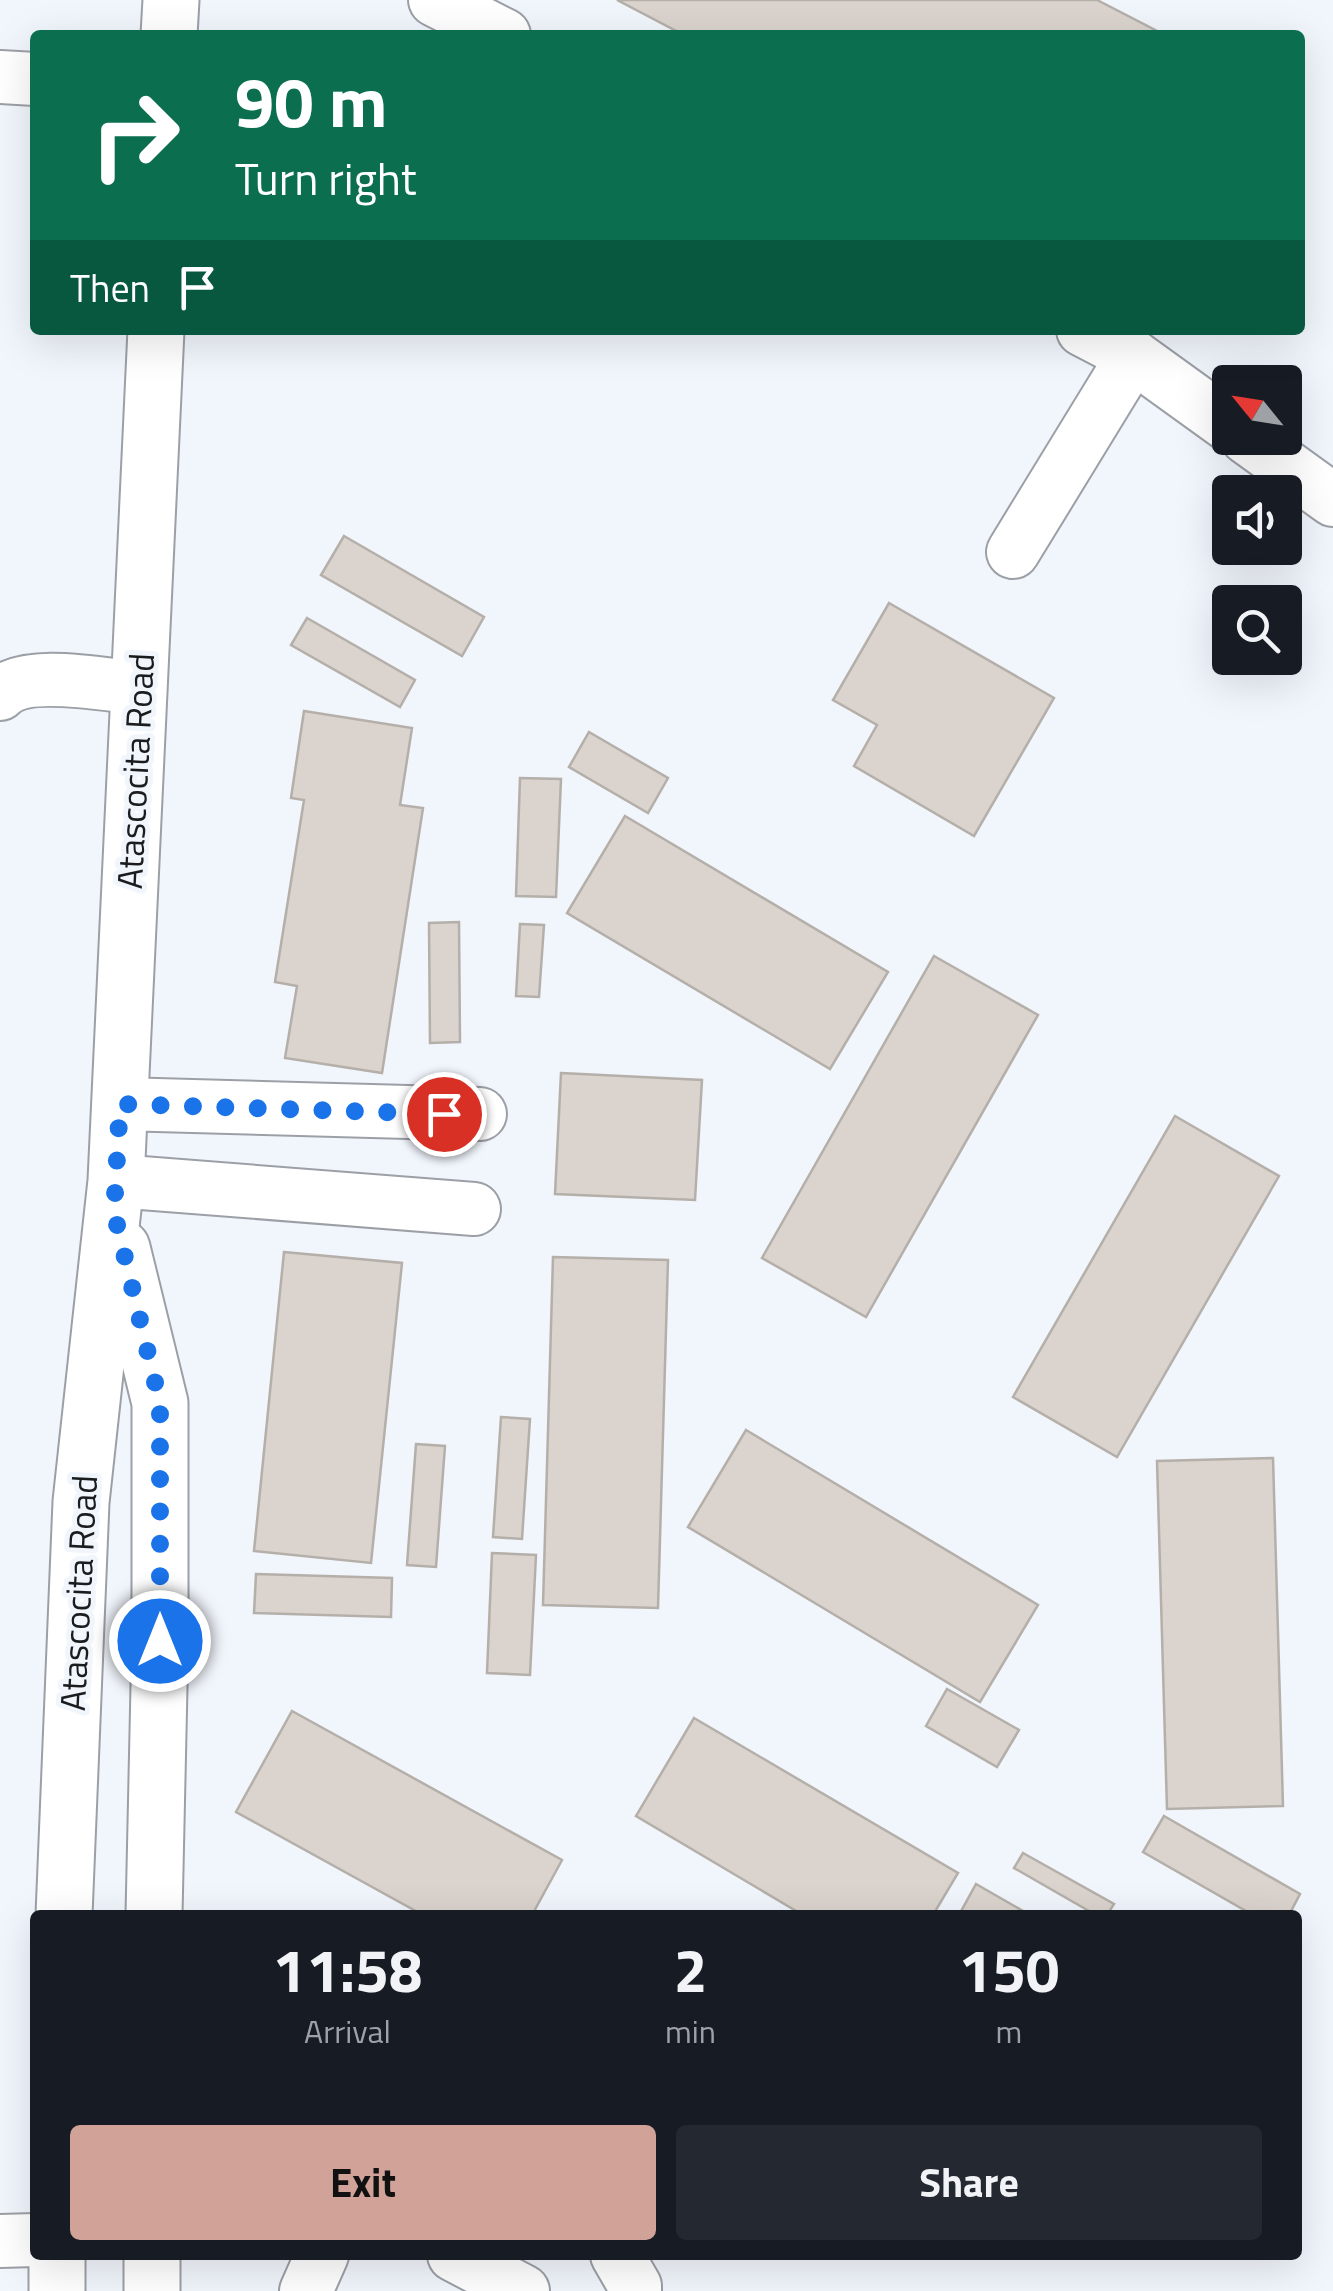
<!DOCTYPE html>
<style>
:root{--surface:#171b24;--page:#242831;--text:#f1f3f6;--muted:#9ea1a6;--accent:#d0a298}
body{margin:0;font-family:"Titillium Web",sans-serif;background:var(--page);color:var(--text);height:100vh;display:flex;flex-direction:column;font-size:38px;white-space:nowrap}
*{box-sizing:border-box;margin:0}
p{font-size:32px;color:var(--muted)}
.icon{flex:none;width:55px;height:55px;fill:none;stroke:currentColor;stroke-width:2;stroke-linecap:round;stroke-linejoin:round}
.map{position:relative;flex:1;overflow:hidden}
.side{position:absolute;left:30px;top:1910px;width:1272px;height:350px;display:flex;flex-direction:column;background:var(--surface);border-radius:10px;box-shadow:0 10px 40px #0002}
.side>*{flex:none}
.guide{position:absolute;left:30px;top:30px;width:1275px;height:305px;border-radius:10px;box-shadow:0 10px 40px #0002;background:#0b6e4f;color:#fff;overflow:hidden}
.needle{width:65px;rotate:300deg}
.fabs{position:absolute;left:1212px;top:365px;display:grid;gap:20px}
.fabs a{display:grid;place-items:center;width:90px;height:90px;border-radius:10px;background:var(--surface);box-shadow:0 10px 40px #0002;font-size:50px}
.pin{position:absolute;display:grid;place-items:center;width:85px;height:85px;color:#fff;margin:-42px;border:5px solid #fff;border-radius:50%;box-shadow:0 2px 10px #0007}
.me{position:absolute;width:110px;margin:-55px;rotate:0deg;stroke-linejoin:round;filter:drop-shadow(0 0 8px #0008)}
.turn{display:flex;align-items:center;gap:35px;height:210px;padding:0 40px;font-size:45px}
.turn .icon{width:130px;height:130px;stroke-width:2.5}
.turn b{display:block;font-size:70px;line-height:85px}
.then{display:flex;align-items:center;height:95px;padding:0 40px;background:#0003;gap:20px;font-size:38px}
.eta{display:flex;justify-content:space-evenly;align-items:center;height:170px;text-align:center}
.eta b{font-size:60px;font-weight:700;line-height:70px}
.cta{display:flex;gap:20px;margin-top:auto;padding:20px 40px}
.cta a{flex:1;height:115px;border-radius:10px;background:var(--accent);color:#111;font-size:40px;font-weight:700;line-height:115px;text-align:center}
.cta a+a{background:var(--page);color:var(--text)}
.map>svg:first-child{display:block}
.building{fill:#dbd4ce;stroke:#b5afa9;stroke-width:2.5}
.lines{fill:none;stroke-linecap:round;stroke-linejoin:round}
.minor-casing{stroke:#9ca0a6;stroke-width:56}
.major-casing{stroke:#9ca0a6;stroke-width:59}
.minor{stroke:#fff;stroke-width:52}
.major{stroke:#fff;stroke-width:55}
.route{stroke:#1a73e8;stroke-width:18;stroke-dasharray:0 32.4}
.labels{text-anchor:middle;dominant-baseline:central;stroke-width:10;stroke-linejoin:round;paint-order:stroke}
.street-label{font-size:35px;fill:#1a1c1e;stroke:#f1f5fc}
</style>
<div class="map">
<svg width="1333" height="2291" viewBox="0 0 1333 2291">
<rect width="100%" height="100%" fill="#f1f5fc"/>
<g class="building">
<polygon points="617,0 1097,0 1165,35 684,35"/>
<polygon points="344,536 484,617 462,656 321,575"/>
<polygon points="889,603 1054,698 974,836 854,766 877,725 833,700"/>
<polygon points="307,618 415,680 400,707 291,645"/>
<polygon points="304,711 412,728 400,805 423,808 382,1073 285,1058 297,986 275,982 304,800 291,798"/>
<polygon points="589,732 668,778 648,813 569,767"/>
<polygon points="520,778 561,779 556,897 516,896"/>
<polygon points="625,816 888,972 830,1069 567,913"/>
<polygon points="459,922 460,1042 430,1043 429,923"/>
<polygon points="520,924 544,925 539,997 516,996"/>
<polygon points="934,956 1038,1015 866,1317 762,1258"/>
<polygon points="561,1073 702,1080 695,1200 555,1194"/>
<polygon points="1175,1116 1279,1176 1117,1457 1013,1397"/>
<polygon points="284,1252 402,1263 371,1563 254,1551"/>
<polygon points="553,1257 668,1260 658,1608 543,1605"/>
<polygon points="501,1417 530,1419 522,1539 493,1537"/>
<polygon points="746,1430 1038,1605 980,1702 688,1527"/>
<polygon points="416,1444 445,1446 436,1567 407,1565"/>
<polygon points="1273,1458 1283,1806 1167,1809 1157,1461"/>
<polygon points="492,1553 536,1555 530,1675 487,1673"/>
<polygon points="256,1574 392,1578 391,1617 254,1613"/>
<polygon points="947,1689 1019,1730 997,1767 926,1726"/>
<polygon points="292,1711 562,1860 532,1915 423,1915 236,1812"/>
<polygon points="694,1718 958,1873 933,1915 803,1915 636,1816"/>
<polygon points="1164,1816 1300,1894 1289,1915 1253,1915 1143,1852"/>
<polygon points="1023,1853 1114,1904 1107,1915 1096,1915 1014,1868"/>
<polygon points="976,1884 1030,1915 959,1915"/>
</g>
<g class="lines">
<g class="minor-casing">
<g id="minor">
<polyline points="435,0 504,35"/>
<polyline points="0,77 35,79"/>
<polyline points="1083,330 1133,356 1230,426"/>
<polyline points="1247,438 1333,500"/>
<polyline points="1013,552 1133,356"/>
<path d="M0,694C25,668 105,685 139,688"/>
<polyline points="120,1104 480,1114"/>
<polyline points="116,1181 474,1209"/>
<polyline points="0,2241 35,2240"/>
<polyline points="454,2255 523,2291"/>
<polyline points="617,2255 635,2286 635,2291"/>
<polyline points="306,2291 322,2255"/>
</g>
</g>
<g class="major-casing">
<g id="major">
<polyline points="169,35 171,0"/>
<polyline points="122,1248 160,1403 160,1641 154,1915"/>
<polyline points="64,1915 81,1502 116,1181 156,330"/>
<polyline points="57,2255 57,2291"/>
<polyline points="152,2255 152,2291"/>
</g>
</g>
<use href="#minor" class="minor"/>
<use href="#major" class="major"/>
</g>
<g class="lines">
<polyline class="route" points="160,1641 160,1403 114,1212 120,1104 444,1114"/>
</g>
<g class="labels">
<g class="street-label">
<text transform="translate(135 771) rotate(-87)">Atascocita Road</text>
<text transform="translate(78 1593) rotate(-87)">Atascocita Road</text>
</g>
</g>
</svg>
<div class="fabs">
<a><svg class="needle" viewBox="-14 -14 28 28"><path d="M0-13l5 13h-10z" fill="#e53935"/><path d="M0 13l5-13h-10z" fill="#9ea1a6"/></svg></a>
<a><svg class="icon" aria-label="sound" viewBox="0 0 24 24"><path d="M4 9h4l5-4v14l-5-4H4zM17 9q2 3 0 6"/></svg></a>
<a><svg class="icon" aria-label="search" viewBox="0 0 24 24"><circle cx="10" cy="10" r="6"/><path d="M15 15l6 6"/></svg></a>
</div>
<div class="pin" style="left:444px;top:1114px;background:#d93025"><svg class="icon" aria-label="arrive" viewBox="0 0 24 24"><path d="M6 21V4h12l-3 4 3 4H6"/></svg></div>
<svg class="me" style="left:160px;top:1641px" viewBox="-20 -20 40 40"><circle r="17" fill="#1a73e8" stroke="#fff" stroke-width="3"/><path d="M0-11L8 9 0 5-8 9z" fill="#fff"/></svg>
<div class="guide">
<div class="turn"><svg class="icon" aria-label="right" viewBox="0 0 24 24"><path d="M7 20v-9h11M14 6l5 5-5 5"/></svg><div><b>90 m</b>Turn right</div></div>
<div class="then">Then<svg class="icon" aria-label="arrive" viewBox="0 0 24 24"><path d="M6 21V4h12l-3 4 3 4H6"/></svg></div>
</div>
<section class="side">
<div class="eta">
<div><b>11:58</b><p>Arrival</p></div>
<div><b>2</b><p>min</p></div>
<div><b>150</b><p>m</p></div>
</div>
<div class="cta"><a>Exit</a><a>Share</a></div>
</section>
</div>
